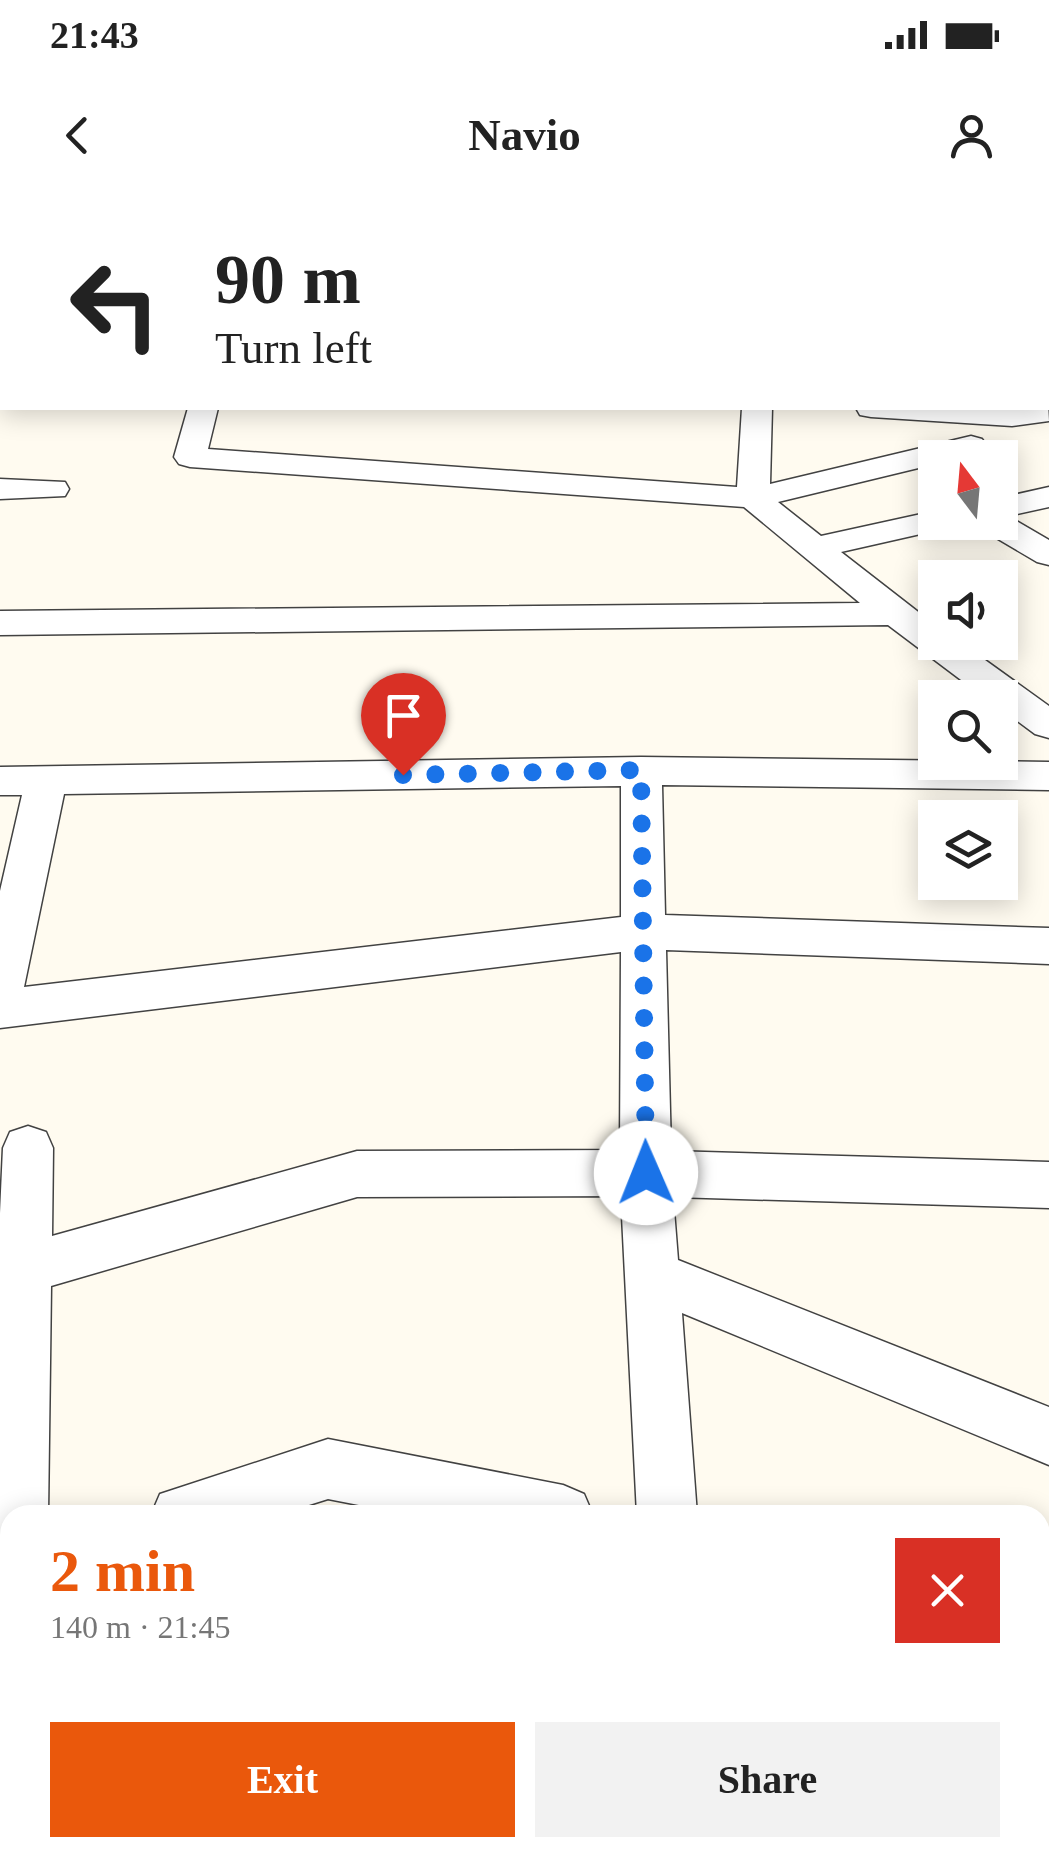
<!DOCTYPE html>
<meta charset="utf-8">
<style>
:root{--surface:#fff;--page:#f2f2f2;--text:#222;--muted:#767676;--accent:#ea580c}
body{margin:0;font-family:Georgia,serif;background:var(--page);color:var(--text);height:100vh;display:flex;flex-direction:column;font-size:38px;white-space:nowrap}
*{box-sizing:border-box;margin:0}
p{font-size:32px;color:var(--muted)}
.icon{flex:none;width:55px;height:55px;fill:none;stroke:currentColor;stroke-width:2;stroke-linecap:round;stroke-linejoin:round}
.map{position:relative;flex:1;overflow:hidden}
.details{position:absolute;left:0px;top:1305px;width:1050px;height:352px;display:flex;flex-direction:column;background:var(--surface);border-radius:30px 30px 0 0;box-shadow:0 5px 25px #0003}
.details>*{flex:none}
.guide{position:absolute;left:0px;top:0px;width:1050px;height:210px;box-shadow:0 5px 25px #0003;background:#fff;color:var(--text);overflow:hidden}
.needle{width:65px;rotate:344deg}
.tools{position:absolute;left:918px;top:240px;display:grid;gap:20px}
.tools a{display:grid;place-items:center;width:100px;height:100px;border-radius:0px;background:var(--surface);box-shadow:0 5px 25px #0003;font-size:50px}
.pin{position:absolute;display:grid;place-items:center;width:85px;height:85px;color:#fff;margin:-102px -42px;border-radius:50% 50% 50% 0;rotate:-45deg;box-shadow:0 0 10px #0007}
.pin .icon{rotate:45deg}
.me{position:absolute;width:110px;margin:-55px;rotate:359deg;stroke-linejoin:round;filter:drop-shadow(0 0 8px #0008)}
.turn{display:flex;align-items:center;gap:35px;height:210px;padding:0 50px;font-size:45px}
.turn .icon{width:130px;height:130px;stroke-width:2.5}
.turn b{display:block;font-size:70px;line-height:85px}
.round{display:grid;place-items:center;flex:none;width:105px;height:105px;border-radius:0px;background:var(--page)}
.overview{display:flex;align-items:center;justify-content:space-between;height:170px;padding:0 50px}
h1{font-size:60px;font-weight:600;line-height:75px;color:var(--accent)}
.primary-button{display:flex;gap:20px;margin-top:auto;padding:20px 50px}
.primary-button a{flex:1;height:115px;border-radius:0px;background:var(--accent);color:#fff;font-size:40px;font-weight:600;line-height:115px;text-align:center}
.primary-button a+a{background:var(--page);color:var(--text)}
.status{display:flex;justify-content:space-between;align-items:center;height:70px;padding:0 50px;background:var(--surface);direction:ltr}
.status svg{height:28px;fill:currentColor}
header{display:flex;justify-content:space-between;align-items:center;height:130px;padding:0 50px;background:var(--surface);font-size:45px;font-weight:600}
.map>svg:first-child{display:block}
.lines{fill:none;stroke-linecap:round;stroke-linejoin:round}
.street-casing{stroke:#424242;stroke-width:3}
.secondary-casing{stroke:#313131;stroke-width:59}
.street{fill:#fff;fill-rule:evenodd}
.secondary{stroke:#ffefab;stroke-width:55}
.route{stroke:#1a73e8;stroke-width:18;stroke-dasharray:0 32.4}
</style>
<div class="status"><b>21:43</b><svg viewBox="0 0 49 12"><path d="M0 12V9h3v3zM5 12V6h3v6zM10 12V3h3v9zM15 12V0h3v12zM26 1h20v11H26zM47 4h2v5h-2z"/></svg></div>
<header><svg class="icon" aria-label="back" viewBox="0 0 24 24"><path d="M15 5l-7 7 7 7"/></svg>Navio<svg class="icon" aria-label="person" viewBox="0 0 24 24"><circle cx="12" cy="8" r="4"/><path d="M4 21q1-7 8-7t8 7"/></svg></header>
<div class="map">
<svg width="1049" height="1657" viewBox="0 0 1049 1657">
<rect width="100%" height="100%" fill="#fffbf0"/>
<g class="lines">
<g class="street-casing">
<g id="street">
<polygon points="0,0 13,0 14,2 2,2 0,11"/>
<polygon points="597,0 745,0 596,2"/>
<polygon points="1049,58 1049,75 1048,75 1048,58"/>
<polygon points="0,136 2,137 2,155 0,154"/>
<polygon points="1048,203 1049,221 1012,226 871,217 860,215 856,208 1048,208"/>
<polygon points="188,208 218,208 208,249 737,287 742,208 772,208 770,284 971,236 982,239 987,246 982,253 935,258 935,264 778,302 821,336 935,311 935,322 951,322 947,328 841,352 935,425 935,442 960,442 1049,506 1049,538 1035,534 1000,508 1000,498 985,498 888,425 0,435 0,411 860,403 744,307 190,267 179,264 174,257"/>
<polygon points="0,279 65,282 69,289 65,296 0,299"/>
<polygon points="1049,287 1049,307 1008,316 1049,340 1049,365 1037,362 981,329 976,322 1000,322 1000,298"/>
<path d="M641,557L1049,562V590L662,585L665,715L1049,728V764L666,750L671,951L1049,962V1008L673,997L678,1060L1049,1207V1265L682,1113L697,1315H637L621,996L357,997L51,1086L48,1315H10V1342L0,1338V1013L3,948L10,932L28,926L46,932L53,948L52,1036L357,951L620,950L621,752L0,828V691L22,595H0V567ZM621,586V717L24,787L64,594Z"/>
<polygon points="328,1239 563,1285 584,1294 593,1315 410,1315 328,1299 277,1315 151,1315 160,1294"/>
<polygon points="1040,1365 1049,1368 1049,1432 1040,1429"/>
<polygon points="1049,1571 1049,1639 1040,1641 1040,1573"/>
<polygon points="665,1648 735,1648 736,1657 666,1657"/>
<polygon points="762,1648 875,1648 871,1657 758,1657"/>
</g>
</g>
<g class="secondary-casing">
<g id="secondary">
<polyline points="74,2 77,0"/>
<polyline points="0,58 2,56"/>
</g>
</g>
<use href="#street" class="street"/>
<use href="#secondary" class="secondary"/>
</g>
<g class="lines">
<polyline class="route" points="403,575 641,570 646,973"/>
</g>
</svg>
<div class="tools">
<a><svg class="needle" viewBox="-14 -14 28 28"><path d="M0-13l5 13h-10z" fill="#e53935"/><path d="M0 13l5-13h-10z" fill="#767676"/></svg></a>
<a><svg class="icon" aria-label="sound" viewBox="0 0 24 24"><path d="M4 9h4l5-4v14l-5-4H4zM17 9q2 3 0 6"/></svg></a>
<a><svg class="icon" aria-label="search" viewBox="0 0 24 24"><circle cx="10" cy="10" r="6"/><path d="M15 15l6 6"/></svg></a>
<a><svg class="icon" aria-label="layers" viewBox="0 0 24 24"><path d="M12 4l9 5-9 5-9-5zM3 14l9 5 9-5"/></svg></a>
</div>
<div class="pin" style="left:403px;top:575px;background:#d93025"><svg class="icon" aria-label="arrive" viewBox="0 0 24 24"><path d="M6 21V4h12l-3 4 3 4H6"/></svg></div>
<svg class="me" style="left:646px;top:973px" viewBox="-20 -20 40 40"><circle r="19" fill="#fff"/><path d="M0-13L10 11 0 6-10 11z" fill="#1a73e8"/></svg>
<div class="guide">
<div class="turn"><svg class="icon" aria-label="left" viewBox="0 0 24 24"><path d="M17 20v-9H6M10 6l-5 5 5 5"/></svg><div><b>90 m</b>Turn left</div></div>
</div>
<section class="details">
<div class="overview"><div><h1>2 min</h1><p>140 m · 21:45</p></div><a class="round" style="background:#d93025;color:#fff"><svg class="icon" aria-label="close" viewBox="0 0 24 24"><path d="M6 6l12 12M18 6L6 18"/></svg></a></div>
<div class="primary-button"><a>Exit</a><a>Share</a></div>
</section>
</div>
